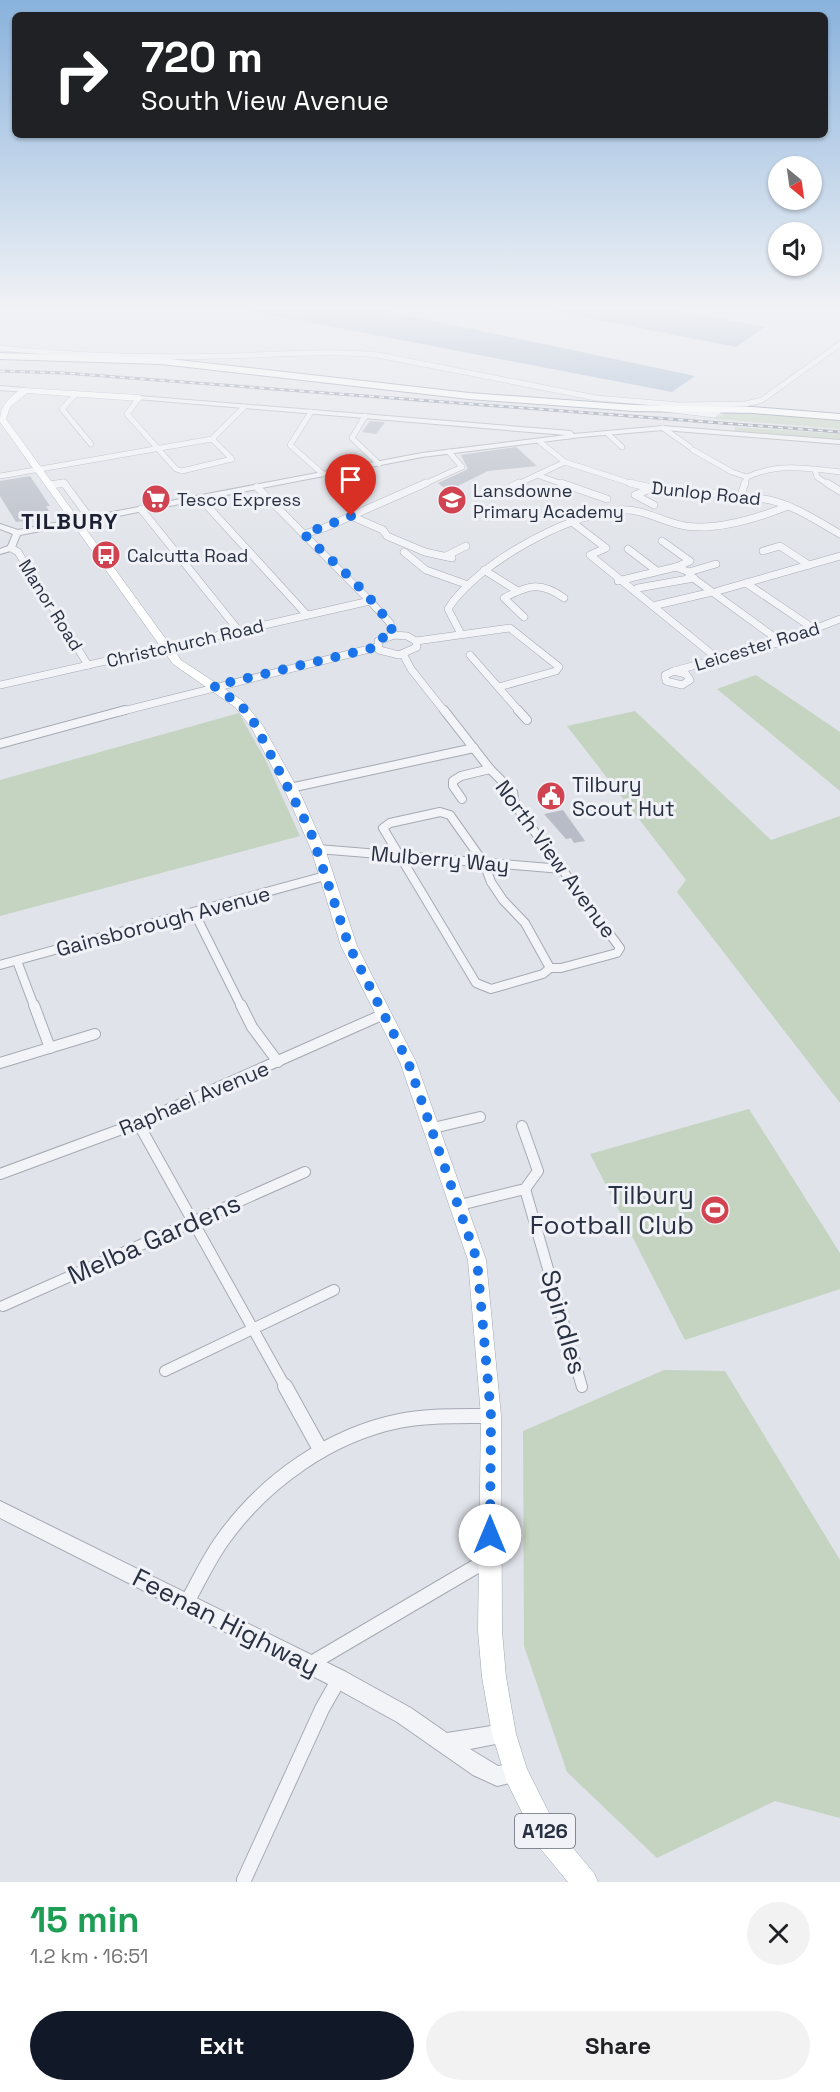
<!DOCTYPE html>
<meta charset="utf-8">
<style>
:root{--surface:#fff;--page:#f2f2f2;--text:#202124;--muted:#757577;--accent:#111827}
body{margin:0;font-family:"Space Grotesk",sans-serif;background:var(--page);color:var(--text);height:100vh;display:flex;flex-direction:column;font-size:22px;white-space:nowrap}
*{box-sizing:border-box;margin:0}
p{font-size:20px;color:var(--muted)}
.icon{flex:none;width:33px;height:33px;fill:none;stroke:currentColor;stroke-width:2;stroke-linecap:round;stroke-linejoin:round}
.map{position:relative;height:1882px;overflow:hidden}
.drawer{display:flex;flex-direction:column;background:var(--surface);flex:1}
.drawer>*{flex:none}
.hud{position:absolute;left:12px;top:12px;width:816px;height:126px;border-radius:9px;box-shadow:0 2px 4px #0004;background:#202124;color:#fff;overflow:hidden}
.needle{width:39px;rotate:151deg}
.buttons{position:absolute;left:768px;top:156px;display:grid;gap:12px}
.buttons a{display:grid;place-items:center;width:54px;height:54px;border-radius:50%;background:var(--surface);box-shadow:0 2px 4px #0004;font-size:30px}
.pin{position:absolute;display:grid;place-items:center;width:51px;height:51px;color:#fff;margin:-62px -26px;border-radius:50% 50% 50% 0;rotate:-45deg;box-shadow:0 0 6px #0007}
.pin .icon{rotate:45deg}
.me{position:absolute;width:66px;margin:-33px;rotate:0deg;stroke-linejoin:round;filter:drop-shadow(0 0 4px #0008)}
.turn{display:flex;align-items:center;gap:21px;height:126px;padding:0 30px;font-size:27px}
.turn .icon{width:78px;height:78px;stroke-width:2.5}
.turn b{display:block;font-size:42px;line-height:51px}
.round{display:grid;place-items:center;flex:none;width:63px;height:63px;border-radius:32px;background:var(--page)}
.summary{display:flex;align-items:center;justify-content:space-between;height:102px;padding:0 30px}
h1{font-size:36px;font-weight:700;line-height:45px;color:#1e9e55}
.cta{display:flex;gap:12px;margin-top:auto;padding:12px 30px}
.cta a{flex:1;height:69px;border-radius:36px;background:var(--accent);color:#fff;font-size:24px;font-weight:700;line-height:69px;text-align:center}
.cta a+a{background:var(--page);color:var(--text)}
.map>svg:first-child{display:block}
.green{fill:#c5d3c1}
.water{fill:#9aafca}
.building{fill:#b7bcc6}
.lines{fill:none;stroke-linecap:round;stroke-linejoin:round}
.minor-far4-casing{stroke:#a5aab3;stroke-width:6}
.minor-far3-casing{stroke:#a5aab3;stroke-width:8}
.minor-far2-casing{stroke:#a5aab3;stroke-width:10}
.minor-far1-casing{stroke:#a5aab3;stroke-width:12}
.minor-casing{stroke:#a5aab3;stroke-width:16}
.tertiary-casing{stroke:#a5aab3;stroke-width:2}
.primary-casing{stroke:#9fa7b5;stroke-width:1}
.trunk-casing{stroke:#8790a0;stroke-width:2}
.minor-far4{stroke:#f3f4f8;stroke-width:5}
.minor-far3{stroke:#f3f4f8;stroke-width:7}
.minor-far2{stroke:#f3f4f8;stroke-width:8}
.minor-far1{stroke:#f3f4f8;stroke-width:10}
.minor{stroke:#f3f4f8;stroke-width:14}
.tertiary{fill:#f3f4f8;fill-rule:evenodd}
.primary{fill:#fff;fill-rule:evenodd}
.trunk{fill:#fff;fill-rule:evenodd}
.rail-casing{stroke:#798293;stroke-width:3}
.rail{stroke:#f0f2f7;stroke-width:1.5;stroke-dasharray:5;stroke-linecap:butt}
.route{stroke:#1a73e8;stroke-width:10;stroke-dasharray:0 18}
.labels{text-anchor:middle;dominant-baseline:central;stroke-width:6;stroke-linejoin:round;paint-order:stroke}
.far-poi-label{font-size:18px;fill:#283041;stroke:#f0f2f7;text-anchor:start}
.far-street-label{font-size:18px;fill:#283041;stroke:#f0f2f7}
.shield{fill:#f0f2f7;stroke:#646a78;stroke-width:1.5}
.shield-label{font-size:20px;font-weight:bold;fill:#283041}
.poi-label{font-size:21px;fill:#283041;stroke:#f0f2f7;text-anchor:start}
.street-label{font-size:21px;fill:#283041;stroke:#f0f2f7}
.far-district-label{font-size:22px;font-weight:bold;letter-spacing:1.5px;fill:#1b2132;stroke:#f0f2f7}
.near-poi-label{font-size:26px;fill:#283041;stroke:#f0f2f7;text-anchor:end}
.near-street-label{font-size:26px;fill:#283041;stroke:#f0f2f7}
</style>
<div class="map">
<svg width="840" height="1882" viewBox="0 0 840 1882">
<rect width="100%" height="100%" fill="#e0e3e9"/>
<g class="green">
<polygon points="726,413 840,419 840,429 713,419"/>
<polygon points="735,427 840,434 840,440 734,431"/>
<polygon points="756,675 840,732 840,791 717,689"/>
<polygon points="635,711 771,840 840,816 840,1103 677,892 686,880 567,726"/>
<polygon points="239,713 266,761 300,836 0,916 0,780"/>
<polygon points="749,1109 840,1253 840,1289 685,1340 590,1154"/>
<polygon points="664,1370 725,1371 840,1560 840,1818 775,1801 657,1858 567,1772 524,1646 523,1431"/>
</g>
<g class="water">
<polygon points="240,309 377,309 695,376 672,392"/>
<polygon points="543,309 671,309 765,327 736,347"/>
</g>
<g class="building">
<polygon points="370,421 385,422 376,434 362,432"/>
<polygon points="516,447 537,466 488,471 448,491 438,483 468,469 461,455"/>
<polygon points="30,476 50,506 46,506 49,511 43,513 45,516 33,518 35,520 16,522 0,496 0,481"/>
<polygon points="563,810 585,841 574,843 571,838 566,839 544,814"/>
</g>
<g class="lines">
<g class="minor-far4-casing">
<g id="minor-far4">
<path d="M0,348C74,356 149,358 223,356C275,355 327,350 378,355L596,398L680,405L746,404L762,400L840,344"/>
<polyline points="76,394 62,409 91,444"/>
<polyline points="139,398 127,414 176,469 182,471 232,459 212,439"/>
<polyline points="664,409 714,415 720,410"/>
<polyline points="311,412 290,445 323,474"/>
<polyline points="365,416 352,438 379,464"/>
<polyline points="663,428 690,447"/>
<polyline points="608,434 622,447"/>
<polyline points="540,442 565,462 636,485"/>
<polyline points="693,450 732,472 747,477"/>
<polyline points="815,470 817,477 829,485"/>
<polyline points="537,475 565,485"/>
<polyline points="0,476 212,439 244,407"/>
<polyline points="52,485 65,485"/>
<polyline points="422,485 462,467 449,452"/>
<polyline points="516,485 565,462"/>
<path d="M744,485L747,477C777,463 808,468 840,472"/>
</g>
</g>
<g class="minor-far3-casing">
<g id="minor-far3">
<polyline points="64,483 86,513"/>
<polyline points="561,483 607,499"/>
<path d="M630,483C674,495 720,491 764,499C791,503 817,521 840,534"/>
<polyline points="827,483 840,491"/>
<polyline points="518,484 533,491"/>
<polyline points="49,485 63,483"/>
<polyline points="257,487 370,601 390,623 394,635"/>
<polyline points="511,487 519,483"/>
<polyline points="650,489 635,495 654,505"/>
<polyline points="741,495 745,483"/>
<polyline points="200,498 307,615"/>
<polyline points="141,509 239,631"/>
<polyline points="351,516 383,530 387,536 425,552 452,558"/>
<polyline points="572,522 606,548 590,555 718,659"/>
<polyline points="304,534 324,528 426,483"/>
<polyline points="662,541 690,561 676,567"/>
<polyline points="11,548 18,552 88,665"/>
<polyline points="628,549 657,571"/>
<polyline points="763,551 780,546 809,565"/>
<polyline points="404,552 426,570 468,585"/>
<polyline points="446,556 466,546"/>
<polyline points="716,564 689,572 689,575 781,642"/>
<polyline points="484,570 516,590"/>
<polyline points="618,581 676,567 689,572"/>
<polyline points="746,583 814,629"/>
<polyline points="638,588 694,578"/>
<polyline points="718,591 840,556"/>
<polyline points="657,605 712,592"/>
<path d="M524,617L504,598C528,585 541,581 564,598"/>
<path d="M461,634L448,609C475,565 567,514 619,510C642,508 663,522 685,526C718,531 758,518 788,506"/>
<polygon points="394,635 407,636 416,641 417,647 399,655 379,650 378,641"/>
<polyline points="416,641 510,628 559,667 556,671 499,687"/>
<polyline points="403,654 411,669 445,712"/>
<polyline points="470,655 520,712"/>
<polyline points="674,671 781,642 840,619"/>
<polygon points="674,671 686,674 690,680 682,685 666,681 665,675"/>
<polyline points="0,685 370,601"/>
<polyline points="119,712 377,647"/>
</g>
</g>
<g class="minor-far2-casing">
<g id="minor-far2">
<polyline points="444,710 490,769 513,792 515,805 620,948 617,953 561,968 550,968"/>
<polyline points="518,710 527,720"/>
<polyline points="0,744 125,710"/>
<polyline points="290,788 474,748"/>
<polyline points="462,799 453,786 453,781 461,776 490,769"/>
<polygon points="440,812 450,815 484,863 491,882 503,900 525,923 550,968 543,974 491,989 476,983 383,828 390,823"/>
<polyline points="318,849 562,869"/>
<polyline points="194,912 241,1006"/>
<polyline points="17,961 34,1006"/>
<polyline points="0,965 325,876"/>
</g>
</g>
<g class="minor-far1-casing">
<g id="minor-far1">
<polyline points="34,1005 50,1048"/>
<polyline points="241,1005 252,1027 278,1062"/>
<polyline points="0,1063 95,1034"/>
<polyline points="138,1123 286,1388"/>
<polyline points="433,1128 480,1117"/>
<polyline points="0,1174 138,1123 384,1014"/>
<polyline points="525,1189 582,1387"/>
<polyline points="460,1205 525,1189 538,1171 522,1126"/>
<polyline points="3,1306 305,1172"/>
<polyline points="165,1371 334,1290"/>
</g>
</g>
<g class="minor-casing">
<g id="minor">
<polyline points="285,1386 321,1451"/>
<path d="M187,1602C199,1581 209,1558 224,1538C265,1481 330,1435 399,1421C429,1415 461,1416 491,1416"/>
<polyline points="310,1664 487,1560"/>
<polyline points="244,1880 322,1709 339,1679"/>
</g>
</g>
<g class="tertiary-casing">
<g id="tertiary">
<polygon points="0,386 25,388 28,390 25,392 0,390"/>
<polygon points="139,396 571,431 574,434 663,426 840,440 840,444 663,430 581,437 422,457 20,535 14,550 0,554 0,549 8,546 13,534 0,529 0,524 18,530 422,453 566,435 137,399 137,397"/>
<polygon points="0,1501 346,1672 411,1708 447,1733 504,1724 511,1727 514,1734 511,1741 470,1749 498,1766 516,1763 523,1766 526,1773 523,1780 497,1786 473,1775 397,1722 332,1686 0,1518"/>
</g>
</g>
<g class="primary-casing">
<path id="primary" d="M22,388L139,395L143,398L139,401L27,393L10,407L6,419L181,660L243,701L263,726L301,795L325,849L357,946L416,1062L486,1260L501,1416L502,1631L506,1677L516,1734L527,1769L557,1829L594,1873L598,1882H568L539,1847L507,1782L492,1734L482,1677L478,1631L481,1416L468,1260L400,1062L341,946L311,849L287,795L251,727L235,707L173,664L0,422C0,405 9,398 22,388Z"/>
</g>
<g class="trunk-casing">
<polygon id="trunk" points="0,353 161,358 469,393 634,405 753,407 840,414 840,420 753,413 634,411 469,399 161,364 0,359"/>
</g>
<use href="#minor-far4" class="minor-far4"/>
<use href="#minor-far3" class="minor-far3"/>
<use href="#minor-far2" class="minor-far2"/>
<use href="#minor-far1" class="minor-far1"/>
<use href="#minor" class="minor"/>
<use href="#tertiary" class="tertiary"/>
<use href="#primary" class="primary"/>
<use href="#trunk" class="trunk"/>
<g class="rail-casing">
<polyline id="rail" points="0,371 64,373 840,432"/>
</g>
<use href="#rail" class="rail"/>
</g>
<linearGradient id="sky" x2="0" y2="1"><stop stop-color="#89b2dc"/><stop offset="0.54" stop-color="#f1f2f5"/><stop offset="1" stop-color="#f1f2f5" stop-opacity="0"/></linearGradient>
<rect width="840" height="572" fill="url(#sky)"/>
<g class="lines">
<path class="route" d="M351,516L304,534C329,559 383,603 394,635L382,638L377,647L214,686L239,704L250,715L310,830L349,946L408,1062L477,1260L491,1416L490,1535"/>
</g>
<defs>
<g id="supermarket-disc" transform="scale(1.5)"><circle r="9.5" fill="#d14350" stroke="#f0f2f7"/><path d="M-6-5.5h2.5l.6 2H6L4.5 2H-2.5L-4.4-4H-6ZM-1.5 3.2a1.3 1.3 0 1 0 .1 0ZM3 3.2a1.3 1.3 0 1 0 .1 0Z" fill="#fff"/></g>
<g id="school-disc" transform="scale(1.5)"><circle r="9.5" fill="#d14350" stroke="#f0f2f7"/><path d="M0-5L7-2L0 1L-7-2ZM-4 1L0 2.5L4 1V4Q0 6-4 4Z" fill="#fff"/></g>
<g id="bus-disc" transform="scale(1.5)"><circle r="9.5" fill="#d14350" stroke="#f0f2f7"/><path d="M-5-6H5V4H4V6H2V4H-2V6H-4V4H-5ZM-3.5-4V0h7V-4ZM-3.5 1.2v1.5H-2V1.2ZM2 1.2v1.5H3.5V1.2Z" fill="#fff"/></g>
<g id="civic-disc" transform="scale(1.5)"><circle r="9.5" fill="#d14350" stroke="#f0f2f7"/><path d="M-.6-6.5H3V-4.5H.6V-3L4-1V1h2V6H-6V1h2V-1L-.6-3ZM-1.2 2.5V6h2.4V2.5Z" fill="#fff"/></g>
<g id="stadium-disc" transform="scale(1.5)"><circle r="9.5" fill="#d14350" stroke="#f0f2f7"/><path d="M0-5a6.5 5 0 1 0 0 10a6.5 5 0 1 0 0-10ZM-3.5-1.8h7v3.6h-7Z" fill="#fff"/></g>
</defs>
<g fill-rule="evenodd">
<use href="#supermarket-disc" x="156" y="499"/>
<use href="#school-disc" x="452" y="500"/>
<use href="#bus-disc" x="106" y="555"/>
<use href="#civic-disc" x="551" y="796"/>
<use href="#stadium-disc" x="715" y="1210"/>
</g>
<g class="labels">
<g class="far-poi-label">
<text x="473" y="490">Lansdowne<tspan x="473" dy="21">Primary Academy</tspan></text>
<text x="177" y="499">Tesco Express</text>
<text x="127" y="555">Calcutta Road</text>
</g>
<g class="far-street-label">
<text transform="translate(706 493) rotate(6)">Dunlop Road</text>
<text transform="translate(51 605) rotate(58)">Manor Road</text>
<text transform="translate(185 643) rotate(-13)">Christchurch Road</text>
<text transform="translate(757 646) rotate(-17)">Leicester Road</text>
</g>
<rect class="shield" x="515" y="1814" width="60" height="34" rx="4.5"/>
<g class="shield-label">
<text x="545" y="1831">A126</text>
</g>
<g class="poi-label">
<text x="572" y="784">Tilbury<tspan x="572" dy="24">Scout Hut</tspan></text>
</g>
<g class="street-label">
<text transform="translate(440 859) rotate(5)">Mulberry Way</text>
<text transform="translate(556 859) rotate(54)">North View Avenue</text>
<text transform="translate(163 921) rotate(-15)">Gainsborough Avenue</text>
<text transform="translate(194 1098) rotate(-23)">Raphael Avenue</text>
</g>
<g class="far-district-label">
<text x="70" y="521">TILBURY</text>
</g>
<g class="near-poi-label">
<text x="694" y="1195">Tilbury<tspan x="694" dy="30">Football Club</tspan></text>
</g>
<g class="near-street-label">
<text transform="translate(154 1239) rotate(-24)">Melba Gardens</text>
<text transform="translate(564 1322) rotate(74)">Spindles</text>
<text transform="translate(226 1622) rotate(27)">Feenan Highway</text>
</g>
</g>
</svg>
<div class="buttons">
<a><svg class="needle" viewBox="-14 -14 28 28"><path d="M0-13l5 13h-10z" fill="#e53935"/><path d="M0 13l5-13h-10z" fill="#757577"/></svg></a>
<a><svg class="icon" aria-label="sound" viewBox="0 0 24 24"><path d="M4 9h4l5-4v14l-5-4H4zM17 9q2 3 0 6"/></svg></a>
</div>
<div class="pin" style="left:351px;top:516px;background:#d93025"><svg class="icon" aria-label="arrive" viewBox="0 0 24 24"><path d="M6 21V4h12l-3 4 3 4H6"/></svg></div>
<svg class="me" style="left:490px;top:1535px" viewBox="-20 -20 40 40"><circle r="19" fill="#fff"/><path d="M0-13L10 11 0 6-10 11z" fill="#1a73e8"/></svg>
<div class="hud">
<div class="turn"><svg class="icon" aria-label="right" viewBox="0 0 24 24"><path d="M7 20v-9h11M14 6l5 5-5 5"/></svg><div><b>720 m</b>South View Avenue</div></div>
</div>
</div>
<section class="drawer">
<div class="summary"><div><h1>15 min</h1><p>1.2 km · 16:51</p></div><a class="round"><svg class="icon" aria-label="close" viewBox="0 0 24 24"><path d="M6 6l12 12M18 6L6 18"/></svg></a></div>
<div class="cta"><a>Exit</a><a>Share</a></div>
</section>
